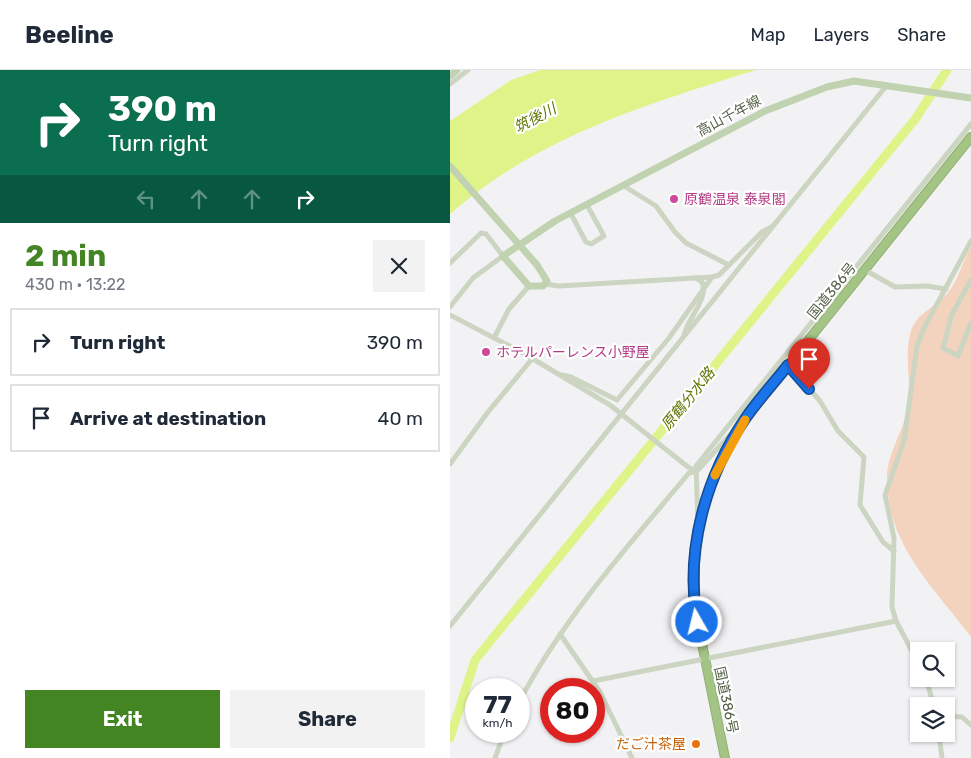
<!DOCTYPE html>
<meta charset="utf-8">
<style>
:root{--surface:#fff;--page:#f2f2f3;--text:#1f2937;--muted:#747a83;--line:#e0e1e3;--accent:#448523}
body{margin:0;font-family:Rubik,"Noto Sans JP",sans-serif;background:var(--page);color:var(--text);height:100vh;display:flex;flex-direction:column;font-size:19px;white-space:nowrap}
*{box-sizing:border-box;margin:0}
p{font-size:16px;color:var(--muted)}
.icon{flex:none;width:28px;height:28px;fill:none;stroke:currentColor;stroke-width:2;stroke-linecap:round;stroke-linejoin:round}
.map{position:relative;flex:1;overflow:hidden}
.sheet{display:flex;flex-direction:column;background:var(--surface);width:450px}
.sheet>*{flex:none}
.banner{background:#0b6e4f;color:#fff;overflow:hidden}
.fabs{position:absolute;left:460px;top:572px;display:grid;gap:10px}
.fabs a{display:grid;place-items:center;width:45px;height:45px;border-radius:0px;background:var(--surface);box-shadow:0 1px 4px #0004;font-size:25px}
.speed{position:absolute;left:15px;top:608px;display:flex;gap:10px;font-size:25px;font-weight:700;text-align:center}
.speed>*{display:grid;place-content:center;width:65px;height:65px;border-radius:50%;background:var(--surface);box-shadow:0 1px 4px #0004;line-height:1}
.speed small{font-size:12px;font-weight:400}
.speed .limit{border:8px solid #d22;background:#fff;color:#111}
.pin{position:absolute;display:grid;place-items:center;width:42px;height:42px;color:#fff;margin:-51px -21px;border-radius:50% 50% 50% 0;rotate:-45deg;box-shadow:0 0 5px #0007}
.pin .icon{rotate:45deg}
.me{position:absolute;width:55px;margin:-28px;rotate:352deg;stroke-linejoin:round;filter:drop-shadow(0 0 4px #0008)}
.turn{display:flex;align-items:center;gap:18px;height:105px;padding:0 25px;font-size:22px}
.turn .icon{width:65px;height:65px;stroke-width:2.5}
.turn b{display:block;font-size:35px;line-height:42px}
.lanes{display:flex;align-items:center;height:48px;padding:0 25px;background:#0003;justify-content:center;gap:25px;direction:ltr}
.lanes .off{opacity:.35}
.round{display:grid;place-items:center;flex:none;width:52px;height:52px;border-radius:0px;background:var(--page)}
.head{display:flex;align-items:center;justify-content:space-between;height:85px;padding:0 25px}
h1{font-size:30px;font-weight:700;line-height:38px;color:var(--accent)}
.action{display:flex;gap:10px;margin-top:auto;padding:10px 25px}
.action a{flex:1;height:58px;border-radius:0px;background:var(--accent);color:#fff;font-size:20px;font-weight:700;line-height:58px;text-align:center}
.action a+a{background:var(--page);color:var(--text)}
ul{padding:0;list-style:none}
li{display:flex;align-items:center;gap:15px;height:68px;margin:0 10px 8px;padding:0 15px;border:2px solid var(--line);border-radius:0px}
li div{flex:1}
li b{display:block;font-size:19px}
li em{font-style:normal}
header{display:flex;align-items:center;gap:30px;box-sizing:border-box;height:70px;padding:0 25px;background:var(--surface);border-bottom:1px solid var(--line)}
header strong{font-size:24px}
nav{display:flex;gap:28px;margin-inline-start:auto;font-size:18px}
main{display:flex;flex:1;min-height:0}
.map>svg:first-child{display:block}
.green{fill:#f4d3be}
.water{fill:#def488}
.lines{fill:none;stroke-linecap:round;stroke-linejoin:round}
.river{stroke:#def488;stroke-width:9}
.highway-casing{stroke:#8fb071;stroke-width:10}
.minor{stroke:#ccd4c2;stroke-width:5}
.major{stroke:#c1d2b0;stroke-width:7}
.highway{stroke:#a4c486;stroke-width:8}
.major-bridge{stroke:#c1d2b0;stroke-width:7}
.route-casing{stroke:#114b97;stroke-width:12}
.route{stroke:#1a73e8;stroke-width:9}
.slow{stroke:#f59e0b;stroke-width:9}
.hotel-dot{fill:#d1479c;stroke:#fff;stroke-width:2}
.food-dot{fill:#e8710a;stroke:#fff;stroke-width:2}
.labels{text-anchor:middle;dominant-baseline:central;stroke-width:4.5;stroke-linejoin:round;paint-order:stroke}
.street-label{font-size:14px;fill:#556148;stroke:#fff}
.hotel-label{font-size:14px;fill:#b23c85;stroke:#fff;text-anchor:start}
.food-label{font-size:14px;fill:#c56008;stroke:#fff;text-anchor:end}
.water-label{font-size:15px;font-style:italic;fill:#607807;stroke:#fff}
</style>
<header>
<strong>Beeline</strong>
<nav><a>Map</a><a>Layers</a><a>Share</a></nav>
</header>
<main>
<section class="sheet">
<div class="banner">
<div class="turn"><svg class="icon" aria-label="right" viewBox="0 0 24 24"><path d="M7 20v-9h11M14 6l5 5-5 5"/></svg><div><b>390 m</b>Turn right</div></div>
<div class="lanes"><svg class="icon off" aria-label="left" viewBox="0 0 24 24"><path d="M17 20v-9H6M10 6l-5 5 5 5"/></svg><svg class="icon off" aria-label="ahead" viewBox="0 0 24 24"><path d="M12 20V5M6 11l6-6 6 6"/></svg><svg class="icon off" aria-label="ahead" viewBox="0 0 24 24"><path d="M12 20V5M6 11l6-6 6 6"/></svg><svg class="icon" aria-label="right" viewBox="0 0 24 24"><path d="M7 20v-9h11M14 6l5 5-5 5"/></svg></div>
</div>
<div class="head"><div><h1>2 min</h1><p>430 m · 13:22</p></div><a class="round"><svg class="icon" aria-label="close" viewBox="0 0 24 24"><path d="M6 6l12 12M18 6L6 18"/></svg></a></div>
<ul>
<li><svg class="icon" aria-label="right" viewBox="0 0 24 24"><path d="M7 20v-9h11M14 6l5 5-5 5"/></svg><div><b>Turn right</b></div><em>390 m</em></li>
<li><svg class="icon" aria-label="arrive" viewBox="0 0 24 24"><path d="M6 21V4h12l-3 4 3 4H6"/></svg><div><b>Arrive at destination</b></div><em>40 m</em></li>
</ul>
<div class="action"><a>Exit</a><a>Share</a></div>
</section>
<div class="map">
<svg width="521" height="688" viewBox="0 0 521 688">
<rect width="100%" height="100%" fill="#f2f2f4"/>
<path class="green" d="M521,177V567C483,516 436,475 437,406C438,382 454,360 458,337C462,314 454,286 460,265C464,246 478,241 492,229C508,215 510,195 521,177Z"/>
<path class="water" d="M90,0H306C197,34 87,67 0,144V51L61,10Z"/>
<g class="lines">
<polyline class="river" points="0,668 25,590 466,48 497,0"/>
<g class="highway-casing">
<polyline id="highway" points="275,688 245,539 245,487 248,457 259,420 276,381 296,348 521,67"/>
</g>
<g class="minor">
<polyline points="0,14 18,0"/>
<polyline points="174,116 206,136 225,162 236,173 277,194 277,197"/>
<polyline points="121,144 136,172 141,174 154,166 137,135"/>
<polyline points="0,193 31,163 36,164 53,186 23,208 0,237"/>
<polyline points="415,200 445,217 477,216 496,219"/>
<polyline points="521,210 502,244 493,278 508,286 521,253"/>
<polyline points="95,214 109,216 262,207 269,205 312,162 323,156"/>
<polyline points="0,245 73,283 160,335 238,397 246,401"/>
<path d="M234,266C237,248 259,230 252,212L246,208"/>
<polyline points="44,268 59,239 79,216"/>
<polyline points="338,295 370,331 388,361 414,387 410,435 433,472 444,481"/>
<polyline points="112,305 121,307 167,330 219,268 262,207"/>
<polyline points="0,394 38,342 82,289"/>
<polyline points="248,452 246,396 521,54"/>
<polyline points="0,556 437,15"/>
<polyline points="110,564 150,622 182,688"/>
<polyline points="469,594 446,551 442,537 444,468 435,425 454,371 467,276 474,258 521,171"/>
<polyline points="476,609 484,636"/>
<polyline points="143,611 446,551"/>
<path d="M69,632C114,547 178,476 239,403L247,401L289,355"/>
<polyline points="496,646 512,647 521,655"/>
<polyline points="489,664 492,688"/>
<polyline points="45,688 55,661"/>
</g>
<g class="major">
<polyline points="0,6 7,0"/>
<polyline points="87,195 97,211 93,216 79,216 53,186 105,151 315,41 377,17 404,11 521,28"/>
</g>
<use href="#highway" class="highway"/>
<polyline class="major-bridge" points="0,96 87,195"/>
</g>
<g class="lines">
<g class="route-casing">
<path id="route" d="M247,552C235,481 255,408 295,349C308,330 324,313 338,295L359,319"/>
</g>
<use href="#route" class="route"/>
<polyline class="slow" points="265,405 295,350"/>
</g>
<g class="hotel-dot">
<circle cx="224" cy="129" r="5"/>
<circle cx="36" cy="282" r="5"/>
</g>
<circle class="food-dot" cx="246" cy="674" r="5"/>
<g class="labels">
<g class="street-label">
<text transform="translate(279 46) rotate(-28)">高山千年線</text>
<text transform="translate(382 221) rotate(-51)">国道386号</text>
<text transform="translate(276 630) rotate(78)">国道386号</text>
</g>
<g class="hotel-label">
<text x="234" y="129">原鶴温泉 泰泉閣</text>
<text x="46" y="282">ホテルパーレンス小野屋</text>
</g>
<g class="food-label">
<text x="236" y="674">だご汁茶屋</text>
</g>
<g class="water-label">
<text transform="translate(85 48) rotate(-28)">筑後川</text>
<text transform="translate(238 329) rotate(-51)">原鶴分水路</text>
</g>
</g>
</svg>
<div class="fabs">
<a><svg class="icon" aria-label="search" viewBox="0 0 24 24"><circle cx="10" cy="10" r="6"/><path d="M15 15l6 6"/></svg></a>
<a><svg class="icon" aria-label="layers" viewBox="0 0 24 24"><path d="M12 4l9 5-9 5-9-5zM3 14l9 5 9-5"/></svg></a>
</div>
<div class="speed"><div>77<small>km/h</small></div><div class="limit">80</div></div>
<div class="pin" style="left:359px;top:319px;background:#d93025"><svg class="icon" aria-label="arrive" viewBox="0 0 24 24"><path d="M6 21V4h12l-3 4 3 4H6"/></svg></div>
<svg class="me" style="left:247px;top:552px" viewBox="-20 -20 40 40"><circle r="17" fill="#1a73e8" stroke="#fff" stroke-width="3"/><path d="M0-11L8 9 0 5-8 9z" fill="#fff"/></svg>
</div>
</main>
